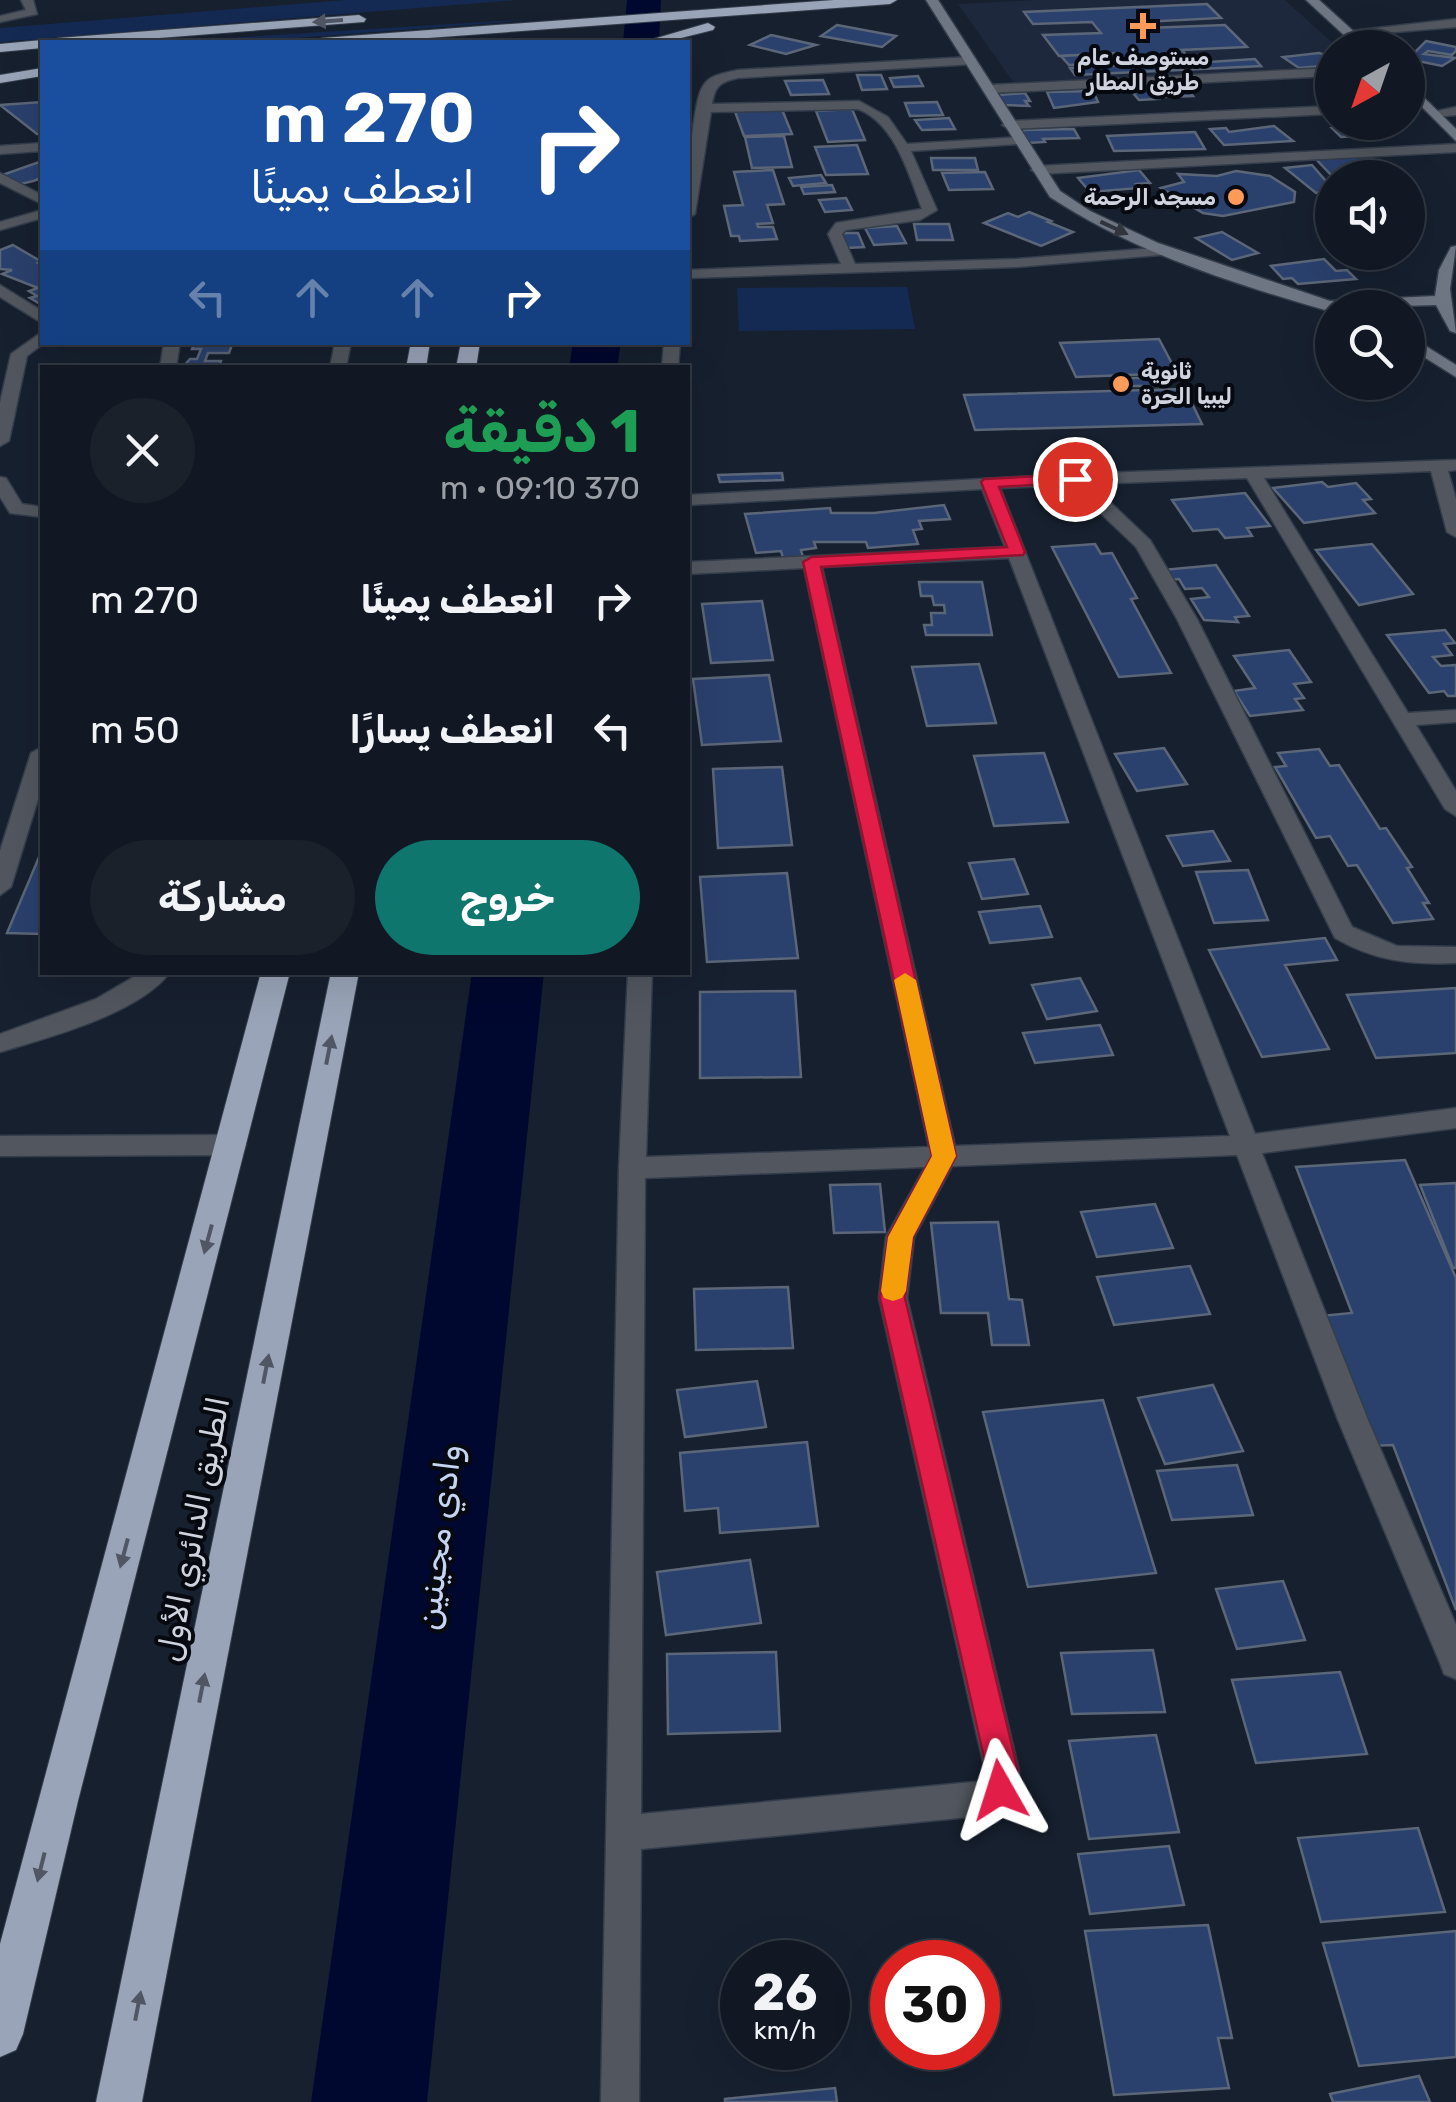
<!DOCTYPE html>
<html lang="ar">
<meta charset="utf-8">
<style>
:root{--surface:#111823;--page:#1a212b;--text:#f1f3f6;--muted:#9ca0a6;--line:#303741;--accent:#0f766e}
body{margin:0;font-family:Rubik,"Noto Sans Arabic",sans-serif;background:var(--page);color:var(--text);direction:rtl;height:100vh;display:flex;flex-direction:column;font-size:38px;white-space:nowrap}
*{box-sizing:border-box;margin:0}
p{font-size:32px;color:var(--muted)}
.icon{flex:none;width:55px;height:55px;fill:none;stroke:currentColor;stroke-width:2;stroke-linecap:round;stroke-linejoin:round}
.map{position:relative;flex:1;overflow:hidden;direction:ltr}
.drawer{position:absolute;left:40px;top:365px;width:650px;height:610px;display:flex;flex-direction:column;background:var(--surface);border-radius:0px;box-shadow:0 10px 40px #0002,0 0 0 2px var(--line);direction:rtl}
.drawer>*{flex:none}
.guide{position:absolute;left:40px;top:40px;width:650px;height:305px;border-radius:0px;box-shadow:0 10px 40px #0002,0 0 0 2px var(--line);direction:rtl;background:#1a4fa0;color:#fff;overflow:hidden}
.needle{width:65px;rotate:220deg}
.tools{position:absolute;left:1315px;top:30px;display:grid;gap:20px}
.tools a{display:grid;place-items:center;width:110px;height:110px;border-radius:50%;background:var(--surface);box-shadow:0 10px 40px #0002,0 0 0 2px var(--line);font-size:50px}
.speed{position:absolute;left:720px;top:1940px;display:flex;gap:20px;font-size:50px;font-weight:700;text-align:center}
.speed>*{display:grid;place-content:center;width:130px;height:130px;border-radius:50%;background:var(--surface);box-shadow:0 10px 40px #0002,0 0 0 2px var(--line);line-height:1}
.speed small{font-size:25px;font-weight:400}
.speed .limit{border:15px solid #d22;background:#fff;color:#111}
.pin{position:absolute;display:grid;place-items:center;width:85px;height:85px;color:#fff;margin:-42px;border:5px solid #fff;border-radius:50%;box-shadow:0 2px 10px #0007}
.me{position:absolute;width:110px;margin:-55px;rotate:354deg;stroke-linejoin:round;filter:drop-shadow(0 0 8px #0008)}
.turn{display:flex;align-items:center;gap:35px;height:210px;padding:0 50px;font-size:45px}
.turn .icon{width:130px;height:130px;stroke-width:2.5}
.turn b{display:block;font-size:70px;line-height:85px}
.lanes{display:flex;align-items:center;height:95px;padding:0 50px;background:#0003;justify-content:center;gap:50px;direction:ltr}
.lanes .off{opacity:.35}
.round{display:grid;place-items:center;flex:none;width:105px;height:105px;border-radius:52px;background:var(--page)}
.overview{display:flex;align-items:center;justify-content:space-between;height:170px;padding:0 50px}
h1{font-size:60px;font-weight:700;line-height:75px;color:#1e9e55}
.primary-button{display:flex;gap:20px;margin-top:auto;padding:20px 50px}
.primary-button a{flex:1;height:115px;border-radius:60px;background:var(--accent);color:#fff;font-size:40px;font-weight:700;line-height:115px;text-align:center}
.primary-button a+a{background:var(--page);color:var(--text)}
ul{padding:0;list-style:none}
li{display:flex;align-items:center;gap:30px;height:130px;padding:0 50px}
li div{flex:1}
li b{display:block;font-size:38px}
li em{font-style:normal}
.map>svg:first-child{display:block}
.built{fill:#1e283c}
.green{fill:#152a53}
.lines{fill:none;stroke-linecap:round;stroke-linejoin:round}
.river{fill:#00082f;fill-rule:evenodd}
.building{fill:#2a416d;stroke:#5b6678;stroke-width:2.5}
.street-casing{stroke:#343d4b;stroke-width:3}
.secondary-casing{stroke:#343d4b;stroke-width:3}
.highway-casing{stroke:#343d4b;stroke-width:2}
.street{fill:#52575f;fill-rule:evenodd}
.secondary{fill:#6f7683;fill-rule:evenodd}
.highway{fill:#99a4b8;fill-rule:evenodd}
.oneway{fill:#505664}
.oneway2{fill:#30353e}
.route{fill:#e11d48;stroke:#92132f;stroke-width:2.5}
.slow{fill:#f59e0b}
.poi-dot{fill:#fe9b59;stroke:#060910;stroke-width:4}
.labels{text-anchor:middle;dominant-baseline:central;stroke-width:8;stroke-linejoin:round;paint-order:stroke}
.far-poi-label{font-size:22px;font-weight:bold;fill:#ced3de;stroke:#060910}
.near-street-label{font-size:32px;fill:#ced3de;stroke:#060910}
.near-water-label{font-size:35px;font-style:italic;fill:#c4d4f1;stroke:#060910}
</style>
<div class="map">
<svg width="1456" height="2102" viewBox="0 0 1456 2102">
<rect width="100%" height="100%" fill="#17202f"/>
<polygon class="built" points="1038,0 1285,0 1337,47 1332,48 1332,66 1014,83 958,4"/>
<g class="green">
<polygon points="346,0 517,0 0,42 0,28"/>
<polygon points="532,20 243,42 162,42 502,21"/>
<polygon points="907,287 915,329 739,331 737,288"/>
</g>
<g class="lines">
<g class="river">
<polygon points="627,0 661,0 659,42 623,42"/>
<polygon points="573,342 621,342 617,368 569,368"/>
<polygon points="472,972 544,972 427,2102 311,2102"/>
</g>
</g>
<g class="building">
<polygon points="1207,4 1221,18 1141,22 1147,28 1225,25 1247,47 1182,50 1193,63 1255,59 1261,66 1075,75 1070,68 1126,65 1116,53 1059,56 1043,35 1101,33 1092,22 1033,24 1024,12"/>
<polygon points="837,25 896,36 882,47 821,36"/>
<polygon points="771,35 816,45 786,54 750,45"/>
<polygon points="1426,41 1456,47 1456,51 1452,55 1428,51 1424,54 1455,58 1442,66 1408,59"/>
<polygon points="1319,53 1332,57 1332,65 1299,68 1283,57"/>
<polygon points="1099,54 1107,63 1069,65 1061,56"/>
<polygon points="857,75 881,75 887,89 862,90"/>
<polygon points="918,76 923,86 894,87 890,78"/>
<polygon points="823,80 829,94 791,95 785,81"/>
<polygon points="1184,84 1193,96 1163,97 1155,85"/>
<polygon points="1148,86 1159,99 1139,100 1128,87"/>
<polygon points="1093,91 1098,102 1054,108 1047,92"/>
<polygon points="1025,93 1030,101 1025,101 1029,106 1005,105 998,95"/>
<polygon points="42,102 42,134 37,134 0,105"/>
<polygon points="937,102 943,115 910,116 905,103"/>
<polygon points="781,107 792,134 744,136 734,109"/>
<polygon points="852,109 865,140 828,142 816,111"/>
<polygon points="949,118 955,129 922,130 915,120"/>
<polygon points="1333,122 1361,122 1374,135 1341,137 1332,128 1347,127"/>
<polygon points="1274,126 1293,141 1224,145 1210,129 1226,128 1229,132"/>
<polygon points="1074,129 1079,138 1043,139 1045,142 1028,143 1022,130"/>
<polygon points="1195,132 1205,149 1114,151 1107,136"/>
<polygon points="784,136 792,167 752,168 745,137"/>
<polygon points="857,145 868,174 826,175 815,147"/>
<polygon points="1368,155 1380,167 1355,168 1361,174 1332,176 1315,158"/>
<polygon points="931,158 975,158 978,170 933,170"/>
<polygon points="42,161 42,178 33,181 21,184 2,175"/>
<polygon points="1312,165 1332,188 1332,190 1316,193 1285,168"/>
<polygon points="773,170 784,204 767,205 773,223 757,224 758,227 773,227 777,239 740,241 739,236 731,236 724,206 743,205 734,172"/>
<polygon points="1139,170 1150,183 1136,184 1139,188 1090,192 1078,178"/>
<polygon points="1236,171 1270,176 1295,192 1294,202 1223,216 1203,213 1161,188 1184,182 1178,174 1217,176"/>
<polygon points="985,172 993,189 949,190 942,173"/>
<polygon points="821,175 826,183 793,186 789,178"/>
<polygon points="832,185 835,192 804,194 801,187"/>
<polygon points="846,198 852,210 825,212 819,200"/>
<polygon points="1029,212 1051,221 1048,222 1073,232 1041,246 984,223 1008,213 1018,217"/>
<polygon points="914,224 949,224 953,240 917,240"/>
<polygon points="897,226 906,243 874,245 865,228"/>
<polygon points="1222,232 1258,253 1232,260 1196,238"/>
<polygon points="841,233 858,233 864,247 847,248"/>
<polygon points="13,245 42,262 38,263 42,266 42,305 30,298 37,296 29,291 38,288 2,274 12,270 0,269 0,250"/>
<polygon points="1324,259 1336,271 1347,270 1356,279 1298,284 1292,278 1283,279 1271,266"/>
<polygon points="1159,339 1177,373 1076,377 1060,343"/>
<polygon points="195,342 233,342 229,353 208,353 205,361 221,361 219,367 226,368 182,368 190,359 197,359 201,349 192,349"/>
<polygon points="1113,378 1155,378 1158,386 1115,386"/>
<polygon points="1185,389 1202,424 975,430 964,395"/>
<polygon points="782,473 783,480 720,482 718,475"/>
<polygon points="1322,482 1328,487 1356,483 1371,499 1363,500 1375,513 1304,523 1273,488"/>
<polygon points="1245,493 1270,526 1247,528 1252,536 1225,538 1218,529 1193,531 1172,500"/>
<polygon points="944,505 950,519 919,521 922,529 913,530 918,544 868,548 866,542 814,542 816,548 801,550 803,557 783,558 781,551 756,553 745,514 830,508 831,513 874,513"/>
<polygon points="1095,544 1101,554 1112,553 1137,598 1131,599 1171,673 1119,677 1052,547"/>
<polygon points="1372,544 1413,594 1359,605 1316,550"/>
<polygon points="1216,565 1249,616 1235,617 1238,622 1204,620 1191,599 1209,597 1202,588 1185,589 1179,579 1168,580 1162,570"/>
<polygon points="919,582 982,582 992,635 926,635 924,625 932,625 931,613 945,613 944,605 934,605 932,596 921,596"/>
<polygon points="762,601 773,660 711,663 702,604"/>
<polygon points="1445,630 1455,643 1444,644 1452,655 1433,657 1441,666 1456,665 1456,696 1448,696 1444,691 1429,693 1387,635"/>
<polygon points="1289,650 1311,682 1294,684 1304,698 1295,699 1303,710 1250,716 1234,691 1255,688 1234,656"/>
<polygon points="979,664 996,723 927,726 912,667"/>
<polygon points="769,675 781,741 702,745 693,679"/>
<polygon points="1164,748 1187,784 1137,791 1115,754"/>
<polygon points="1319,749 1330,766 1339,765 1380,829 1386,828 1412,867 1407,868 1429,903 1423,903 1433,919 1393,923 1357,865 1348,866 1330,836 1316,838 1275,767 1286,766 1278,753"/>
<polygon points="1044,753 1068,822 994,826 974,756"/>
<polygon points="782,767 792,845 718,848 713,769"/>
<polygon points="1213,831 1230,861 1183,866 1167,836"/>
<polygon points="42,850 42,934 7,933"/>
<polygon points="1014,859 1028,894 982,899 969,863"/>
<polygon points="1248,870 1268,920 1214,923 1196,872"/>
<polygon points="787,873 798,958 707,962 700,877"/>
<polygon points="1040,906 1052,937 990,943 979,912"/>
<polygon points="1325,938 1337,960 1285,965 1329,1049 1262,1057 1209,950"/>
<polygon points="1080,978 1097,1011 1047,1019 1032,985"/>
<polygon points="1456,988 1456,1053 1376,1058 1347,995"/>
<polygon points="795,991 801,1077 700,1078 700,992"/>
<polygon points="1100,1025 1113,1055 1035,1063 1023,1033"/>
<polygon points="1405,1160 1456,1278 1456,1610 1393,1445 1368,1446 1320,1316 1352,1313 1296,1167"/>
<polygon points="1456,1183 1456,1268 1453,1268 1420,1185"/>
<polygon points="880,1184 885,1232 834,1233 830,1185"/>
<polygon points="1155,1204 1173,1248 1097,1257 1081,1212"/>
<polygon points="998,1222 1009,1299 1022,1300 1029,1345 992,1345 988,1313 941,1313 931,1223"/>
<polygon points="1190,1266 1210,1314 1114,1325 1097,1277"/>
<polygon points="788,1287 793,1348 696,1350 694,1289"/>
<polygon points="757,1381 766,1427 685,1437 677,1390"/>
<polygon points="1213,1385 1243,1451 1165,1464 1138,1398"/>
<polygon points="1103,1400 1156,1573 1028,1587 983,1412"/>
<polygon points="807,1442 818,1526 720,1533 718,1508 685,1511 680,1453"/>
<polygon points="1237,1465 1253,1515 1172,1520 1157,1471"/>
<polygon points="750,1560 761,1623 666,1635 657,1572"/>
<polygon points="1283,1581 1305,1640 1237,1649 1216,1589"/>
<polygon points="1153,1650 1165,1712 1072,1714 1061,1653"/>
<polygon points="776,1652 780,1731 668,1734 667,1654"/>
<polygon points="1340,1672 1367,1754 1256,1763 1232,1680"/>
<polygon points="1156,1735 1179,1832 1089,1839 1069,1741"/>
<polygon points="1418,1828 1445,1912 1321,1922 1298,1838"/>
<polygon points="1169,1846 1184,1905 1090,1914 1078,1854"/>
<polygon points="1208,1925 1232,2038 1218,2038 1229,2088 1114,2095 1085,1931"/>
<polygon points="1456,1931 1456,2057 1359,2066 1323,1943"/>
<polygon points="1419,2076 1430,2102 1333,2102 1330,2094"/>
<polygon points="835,2088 837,2102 725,2102 725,2099"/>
</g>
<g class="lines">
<g class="street-casing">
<g id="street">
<polygon points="21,0 33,0 37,14 0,22 0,16 26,10"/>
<polygon points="1456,19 1456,27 1348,36 1342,32"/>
<path d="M970,57L974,64L738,78C720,82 715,86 712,104L859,101L888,117L907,144L1023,137L1025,140L1018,144L911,151L937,210L920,220L846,230L842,234L855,264L1017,259L1167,247L1172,248V254L1017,267L688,278V270L841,264L828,234L836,223L922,209C909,175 895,123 858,109L711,112L695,214L688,218C688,193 691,104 703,86C710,74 726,73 738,70Z"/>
<polygon points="1332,68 1332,76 989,93 983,89 989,85"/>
<polygon points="1408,101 1425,100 1431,104 1408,109"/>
<polygon points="1332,106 1332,114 1009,129 1002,125 1009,121"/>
<polygon points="1456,107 1456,115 1434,117 1428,113"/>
<polygon points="42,143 42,151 0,154 0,146"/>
<polygon points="1456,144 1456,152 1038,174 1031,170 1038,166"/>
<polygon points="0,173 42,195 42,204 0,183"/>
<polygon points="42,210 42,218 0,230 0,222"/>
<polygon points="0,285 42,311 42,323 0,297"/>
<polygon points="42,332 45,342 27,356 9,441 0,446 0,403 11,354"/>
<polygon points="164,342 180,342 176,368 160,368"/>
<polygon points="335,342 351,342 346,368 330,368"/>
<polygon points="664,342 680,342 678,368 662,368"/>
<path d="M1456,460V470L1448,471L1456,499V537L1447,532L1431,471L1264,478L1408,713L1456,710V722L1416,725L1456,791V816L1445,809L1247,478L1091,484L1150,540L1197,619L1352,927L1397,946L1456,947V963C1410,965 1375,961 1335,938L1177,619L1136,547L1071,485L1000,488L1255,1134L1456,1108V1128L1262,1153L1368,1420L1456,1625V1679L1444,1674L1440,1663L1338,1420L1237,1155L952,1166L914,1237L907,1298L1019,1771C1017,1795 1013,1806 990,1815L641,1849L639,2102H601L619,1168L628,972H652L646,1157L929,1147L804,568L688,574V562L1005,547L982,489L688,505V495L1075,474ZM1009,558L1230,1136L955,1146L822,567ZM925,1167L886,1237L879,1298L985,1771L984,1781L641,1814L645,1178Z"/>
<polygon points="0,477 6,478 22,504 42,507 42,517 10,513 0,497"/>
<polygon points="42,747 42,786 11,887 0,895 0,851 31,753"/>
<path d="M142,972H170C141,1013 47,1038 0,1052V1034L96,999Z"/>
<polygon points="233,1135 242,1138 246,1145 242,1152 233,1155 0,1156 0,1136"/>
</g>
</g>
<g class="secondary-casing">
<g id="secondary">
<path d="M926,0H938L1060,191L1090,211L1158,243L1330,301L1435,296L1439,270L1451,247L1456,246L1450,289L1456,333L1450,331L1436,305L1332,308V312C1235,284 1135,253 1050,197Z"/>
<polygon points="1306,0 1319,0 1372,48 1358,48"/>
<polygon points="1408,82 1456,129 1456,141 1408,93"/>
<polygon points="1408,335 1456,365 1456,377 1408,347"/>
</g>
</g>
<g class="highway-casing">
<g id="highway">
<polygon points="834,0 897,0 890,4 373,42 315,42 322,38"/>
<polygon points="359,15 366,19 364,22 107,42 51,42 58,38"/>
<polygon points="708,23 715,27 713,30 665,42 643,42"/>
<polygon points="42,40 48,42 42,42 42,48 0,52 0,44"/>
<polygon points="42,68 42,76 0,83 0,75"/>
<polygon points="411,342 430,342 426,368 406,368"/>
<polygon points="461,342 480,342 476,368 456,368"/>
<polygon points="261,972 290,972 78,1801 23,2034 16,2050 0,2057 0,1944"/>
<polygon points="331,972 359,972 142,2102 96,2102"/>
</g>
</g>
<use href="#street" class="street"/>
<use href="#secondary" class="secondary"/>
<use href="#highway" class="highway"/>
</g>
<defs><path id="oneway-solid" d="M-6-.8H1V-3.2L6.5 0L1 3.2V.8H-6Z" transform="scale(2.5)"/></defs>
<g class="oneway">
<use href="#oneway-solid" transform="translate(328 21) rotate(176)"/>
<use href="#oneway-solid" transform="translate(329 1050) rotate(-79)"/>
<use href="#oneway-solid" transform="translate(208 1239) rotate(105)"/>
<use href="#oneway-solid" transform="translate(266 1369) rotate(-79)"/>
<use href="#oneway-solid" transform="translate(124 1553) rotate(105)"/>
<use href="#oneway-solid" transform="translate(202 1688) rotate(-79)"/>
<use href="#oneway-solid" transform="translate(41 1867) rotate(104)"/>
<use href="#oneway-solid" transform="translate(138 2006) rotate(-79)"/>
</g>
<use class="oneway2" href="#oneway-solid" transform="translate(1114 228) rotate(25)"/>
<polygon class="route" points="1075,474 1083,479 1081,482 999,487 1025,552 1023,555 821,567 956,1156 913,1237 905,1298 1018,1771 1012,1801 1000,1806 989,1801 985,1790 987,1771 880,1298 888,1237 932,1156 803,562 812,557 1007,547 981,482 984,479"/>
<polygon class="slow" points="905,973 916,980 956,1156 913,1237 906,1291 902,1298 893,1301 884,1298 881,1291 888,1237 932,1156 894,980"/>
<g class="poi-dot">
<path d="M1138 11h10v10h10v10h-10v10h-10v-10h-10v-10h10z"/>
<circle cx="1236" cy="197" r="10"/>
<circle cx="1121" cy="384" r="10"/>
</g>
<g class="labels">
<g class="far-poi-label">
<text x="1143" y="57">مستوصف عام<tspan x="1143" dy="25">طريق المطار</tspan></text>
<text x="1216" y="197" text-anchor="end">مسجد الرحمة</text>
<text x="1141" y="371" text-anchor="start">ثانوية<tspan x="1141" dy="25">ليبيا الحرة</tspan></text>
</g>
<g class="near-street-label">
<text transform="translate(193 1529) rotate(-79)">الطريق الدائري الأول</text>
</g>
<g class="near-water-label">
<text transform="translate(438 1537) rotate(-83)">وادي مجينين</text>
</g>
</g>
</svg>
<div class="tools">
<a><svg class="needle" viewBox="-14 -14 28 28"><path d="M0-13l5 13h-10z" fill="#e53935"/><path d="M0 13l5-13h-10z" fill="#9ca0a6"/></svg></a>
<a><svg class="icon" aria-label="sound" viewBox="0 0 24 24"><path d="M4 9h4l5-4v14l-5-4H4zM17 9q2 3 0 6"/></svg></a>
<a><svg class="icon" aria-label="search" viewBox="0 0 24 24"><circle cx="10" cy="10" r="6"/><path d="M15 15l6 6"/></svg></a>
</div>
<div class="speed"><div>26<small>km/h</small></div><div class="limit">30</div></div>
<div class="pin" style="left:1075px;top:479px;background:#d93025"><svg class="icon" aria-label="arrive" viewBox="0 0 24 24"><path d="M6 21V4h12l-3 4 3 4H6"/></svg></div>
<svg class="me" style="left:1000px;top:1790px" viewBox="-20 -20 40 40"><path d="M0-17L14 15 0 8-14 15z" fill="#e11d48" stroke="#fff" stroke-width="4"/></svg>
<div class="guide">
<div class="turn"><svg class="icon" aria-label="right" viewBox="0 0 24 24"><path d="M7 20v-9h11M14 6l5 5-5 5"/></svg><div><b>270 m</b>انعطف يمينًا</div></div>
<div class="lanes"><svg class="icon off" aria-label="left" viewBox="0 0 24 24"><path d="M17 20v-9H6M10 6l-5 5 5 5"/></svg><svg class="icon off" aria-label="ahead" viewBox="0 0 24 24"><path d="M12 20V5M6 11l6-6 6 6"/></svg><svg class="icon off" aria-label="ahead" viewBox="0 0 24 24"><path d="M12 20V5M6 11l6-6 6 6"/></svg><svg class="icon" aria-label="right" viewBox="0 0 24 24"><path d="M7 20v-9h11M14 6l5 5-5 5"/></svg></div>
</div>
<section class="drawer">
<div class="overview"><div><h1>1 دقيقة</h1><p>370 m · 09:10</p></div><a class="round"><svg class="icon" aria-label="close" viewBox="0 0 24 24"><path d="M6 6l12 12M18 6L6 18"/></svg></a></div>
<ul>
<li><svg class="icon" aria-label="right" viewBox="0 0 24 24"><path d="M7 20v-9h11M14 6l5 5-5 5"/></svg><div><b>انعطف يمينًا</b></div><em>270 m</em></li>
<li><svg class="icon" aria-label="left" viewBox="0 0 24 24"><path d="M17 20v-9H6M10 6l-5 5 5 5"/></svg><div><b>انعطف يسارًا</b></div><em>50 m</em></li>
</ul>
<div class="primary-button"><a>خروج</a><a>مشاركة</a></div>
</section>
</div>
